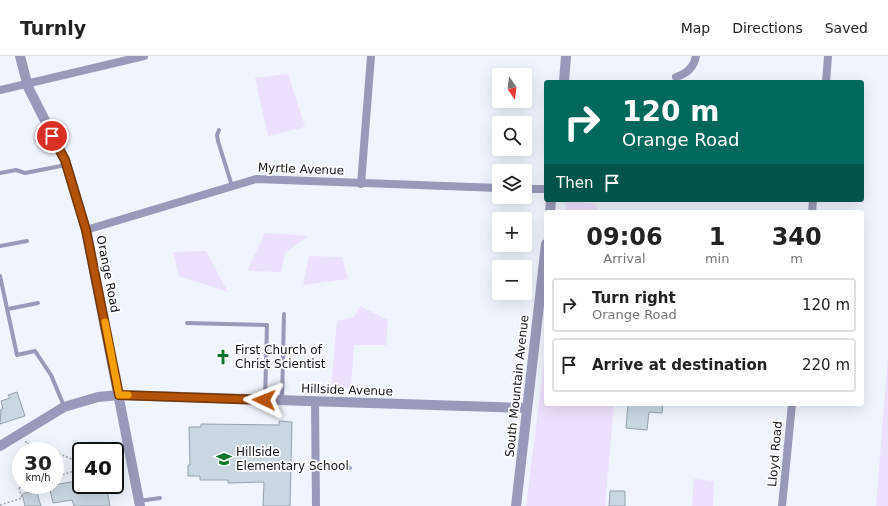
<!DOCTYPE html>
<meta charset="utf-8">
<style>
:root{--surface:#fff;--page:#f6f6f6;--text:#222;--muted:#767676;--line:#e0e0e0}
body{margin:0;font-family:"DejaVu Sans",sans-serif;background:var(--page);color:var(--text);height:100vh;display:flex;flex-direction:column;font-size:15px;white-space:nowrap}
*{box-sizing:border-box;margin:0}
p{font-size:13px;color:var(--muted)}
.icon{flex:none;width:22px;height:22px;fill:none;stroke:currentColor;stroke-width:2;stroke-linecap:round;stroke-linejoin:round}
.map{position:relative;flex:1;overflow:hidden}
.details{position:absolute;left:544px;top:154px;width:320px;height:196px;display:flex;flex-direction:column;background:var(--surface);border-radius:4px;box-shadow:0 4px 16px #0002}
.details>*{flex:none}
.top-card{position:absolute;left:544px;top:24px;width:320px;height:122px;border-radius:4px;box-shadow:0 4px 16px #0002;background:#00695c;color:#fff;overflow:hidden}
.needle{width:26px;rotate:166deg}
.tools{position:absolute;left:492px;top:12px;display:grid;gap:8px}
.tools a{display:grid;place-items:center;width:40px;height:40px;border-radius:4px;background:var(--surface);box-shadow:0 4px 16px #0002;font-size:20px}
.speed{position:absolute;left:12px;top:386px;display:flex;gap:8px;font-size:20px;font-weight:700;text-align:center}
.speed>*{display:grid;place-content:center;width:52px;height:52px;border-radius:50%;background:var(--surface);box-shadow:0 4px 16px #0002;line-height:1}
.speed small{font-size:10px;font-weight:400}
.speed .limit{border:2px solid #111;border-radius:6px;background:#fff;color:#111}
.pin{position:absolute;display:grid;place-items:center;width:34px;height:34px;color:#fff;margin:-17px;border:2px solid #fff;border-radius:50%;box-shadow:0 1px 4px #0007}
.me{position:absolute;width:44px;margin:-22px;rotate:272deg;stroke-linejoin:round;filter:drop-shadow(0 0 3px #0008)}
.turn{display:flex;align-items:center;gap:14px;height:84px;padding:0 12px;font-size:18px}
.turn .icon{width:52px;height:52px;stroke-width:2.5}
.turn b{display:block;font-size:28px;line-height:34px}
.then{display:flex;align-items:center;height:38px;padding:0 12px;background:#0003;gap:8px;font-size:15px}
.eta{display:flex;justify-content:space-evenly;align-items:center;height:68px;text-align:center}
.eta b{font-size:24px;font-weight:600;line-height:28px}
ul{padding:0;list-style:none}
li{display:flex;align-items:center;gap:12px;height:54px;margin:0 8px 6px;padding:0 4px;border:2px solid var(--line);border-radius:4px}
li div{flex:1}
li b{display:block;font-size:15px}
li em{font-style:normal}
header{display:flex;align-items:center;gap:24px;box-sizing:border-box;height:56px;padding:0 20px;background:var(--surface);border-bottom:1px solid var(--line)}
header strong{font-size:19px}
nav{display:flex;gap:22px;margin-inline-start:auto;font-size:14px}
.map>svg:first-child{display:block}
.green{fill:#ede0fe}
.building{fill:#c9d7e1;stroke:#94a2ab}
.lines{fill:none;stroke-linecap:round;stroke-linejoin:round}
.path{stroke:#a2a6ae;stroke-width:1.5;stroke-dasharray:2 2;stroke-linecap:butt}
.service{stroke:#999ab9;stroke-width:4}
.minor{stroke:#999ab9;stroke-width:8}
.tertiary{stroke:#999ab9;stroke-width:10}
.route-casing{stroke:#753606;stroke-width:10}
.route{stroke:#b45309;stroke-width:7}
.slow{stroke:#f59e0b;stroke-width:7}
.labels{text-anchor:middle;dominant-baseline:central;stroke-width:3.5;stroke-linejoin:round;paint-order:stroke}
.street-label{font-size:12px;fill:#111418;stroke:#fff}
.poi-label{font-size:12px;fill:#111418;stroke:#fff;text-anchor:start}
</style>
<header>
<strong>Turnly</strong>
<nav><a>Map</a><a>Directions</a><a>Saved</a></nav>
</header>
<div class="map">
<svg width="888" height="450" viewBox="0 0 888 450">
<rect width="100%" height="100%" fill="#eff4fd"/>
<g class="green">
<polygon points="288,18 305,71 268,80 255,22"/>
<polygon points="566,144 595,148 599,156 565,156"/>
<polygon points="265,177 308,180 285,197 281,216 247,215"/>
<polygon points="206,195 228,236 179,220 173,196"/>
<polygon points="309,200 342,201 348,223 303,229"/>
<polygon points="360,250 388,264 386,289 354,289 351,332 331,331 337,265 354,261"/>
<polygon points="546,291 546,348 614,348 605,450 526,450"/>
<polygon points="888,301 888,450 876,450"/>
<polygon points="694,423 714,425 713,450 692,450"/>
</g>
<g class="building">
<polygon points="17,336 25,360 0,368 1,353 3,353 1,345 10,342 8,339"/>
<polygon points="628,348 663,348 662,357 649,356 647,374 626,372"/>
<polygon points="279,365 292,366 290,450 263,450 264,426 228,427 228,424 200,424 200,420 188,420 188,409 190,409 189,371 201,371 201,368 279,369"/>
<polygon points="81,424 81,429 106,429 110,450 74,450 72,444 53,447 49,430"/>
<polygon points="36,434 41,450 25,450 22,438"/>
<polygon points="610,435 625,435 625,450 609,450"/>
</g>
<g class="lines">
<g class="path">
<polyline points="27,388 38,389 53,395"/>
<polyline points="26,395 26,385"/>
<polyline points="55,396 81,407"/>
<polyline points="115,403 121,401"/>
<polyline points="55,421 81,413"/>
<polyline points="20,432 21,424"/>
<polyline points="0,449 22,442 19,432 29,429"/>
</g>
<g class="service">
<polyline points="219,74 217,79 218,85 232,130"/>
<polyline points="0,117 16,114 25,117 66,109"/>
<polyline points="0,190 27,185"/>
<polyline points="0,220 17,299 35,295 51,319 64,350"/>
<polyline points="8,253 38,247"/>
<polyline points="187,267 267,269 265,344"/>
<polyline points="282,344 284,258"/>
<polyline points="316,412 350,412"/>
<polyline points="139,445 160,442"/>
</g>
<g class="minor">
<path d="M676,21C686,18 694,11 696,0"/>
<polyline points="826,26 828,0"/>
<polyline points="0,34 144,0"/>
<polyline points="361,128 371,0"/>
<polyline points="525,133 546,133"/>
<polyline points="812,156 813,144"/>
<polyline points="86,174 256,123 499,132"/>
<polyline points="315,346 316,450"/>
<polyline points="782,450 792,348"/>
</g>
<g class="tertiary">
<polyline points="20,0 28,31 65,104 86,174 140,450"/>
<polyline points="564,26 566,0"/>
<polyline points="550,156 551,144"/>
<polyline points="0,390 64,351 98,341 119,339 527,352"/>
<polyline points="516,450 546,188"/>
</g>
</g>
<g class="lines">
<g class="route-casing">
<polyline id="route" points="52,80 65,104 86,174 119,339 264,344"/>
</g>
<use href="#route" class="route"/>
<polyline class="slow" points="105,266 119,339 128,339"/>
</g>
<defs>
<g id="church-bare" transform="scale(1.2)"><path d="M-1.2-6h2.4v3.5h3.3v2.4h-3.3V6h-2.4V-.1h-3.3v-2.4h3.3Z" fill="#0d7628" stroke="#fff" stroke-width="2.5" paint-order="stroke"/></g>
<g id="school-bare" transform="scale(1.2)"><path d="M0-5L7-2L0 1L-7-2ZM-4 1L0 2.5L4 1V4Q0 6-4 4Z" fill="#0d7628" stroke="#fff" stroke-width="2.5" paint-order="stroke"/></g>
</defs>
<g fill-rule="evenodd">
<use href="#church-bare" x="223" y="301"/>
<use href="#school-bare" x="224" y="403"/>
</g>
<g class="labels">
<g class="street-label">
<text transform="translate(301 113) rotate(2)">Myrtle Avenue</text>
<text transform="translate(108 218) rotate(79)">Orange Road</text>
<text transform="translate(517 330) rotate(-84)">South Mountain Avenue</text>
<text transform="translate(347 334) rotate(2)">Hillside Avenue</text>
<text transform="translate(775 398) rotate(-85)">Lloyd Road</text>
</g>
<g class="poi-label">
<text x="235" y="294">First Church of<tspan x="235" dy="14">Christ Scientist</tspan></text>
<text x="236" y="396">Hillside<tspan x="236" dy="14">Elementary School</tspan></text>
</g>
</g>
</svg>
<div class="tools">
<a><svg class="needle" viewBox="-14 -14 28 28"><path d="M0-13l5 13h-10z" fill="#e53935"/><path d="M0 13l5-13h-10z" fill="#767676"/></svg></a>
<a><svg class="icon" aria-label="search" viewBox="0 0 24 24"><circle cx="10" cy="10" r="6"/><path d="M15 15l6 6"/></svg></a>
<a><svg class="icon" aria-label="layers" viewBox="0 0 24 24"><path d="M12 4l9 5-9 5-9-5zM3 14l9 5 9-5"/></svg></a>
<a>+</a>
<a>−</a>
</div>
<div class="speed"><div>30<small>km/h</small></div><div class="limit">40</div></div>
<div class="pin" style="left:52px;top:80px;background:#d93025"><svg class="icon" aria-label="arrive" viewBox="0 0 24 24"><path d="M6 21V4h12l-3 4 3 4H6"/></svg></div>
<svg class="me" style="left:264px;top:344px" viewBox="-20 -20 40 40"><path d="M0-17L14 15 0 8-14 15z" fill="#b45309" stroke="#fff" stroke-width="4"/></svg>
<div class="top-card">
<div class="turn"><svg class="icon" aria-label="right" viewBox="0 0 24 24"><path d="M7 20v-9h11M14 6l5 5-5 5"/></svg><div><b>120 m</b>Orange Road</div></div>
<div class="then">Then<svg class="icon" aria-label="arrive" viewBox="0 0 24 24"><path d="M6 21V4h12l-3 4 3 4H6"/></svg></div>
</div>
<section class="details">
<div class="eta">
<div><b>09:06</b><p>Arrival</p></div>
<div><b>1</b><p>min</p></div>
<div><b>340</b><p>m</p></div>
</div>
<ul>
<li><svg class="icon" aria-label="right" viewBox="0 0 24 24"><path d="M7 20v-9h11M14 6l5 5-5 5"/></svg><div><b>Turn right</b><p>Orange Road</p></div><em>120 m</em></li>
<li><svg class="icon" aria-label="arrive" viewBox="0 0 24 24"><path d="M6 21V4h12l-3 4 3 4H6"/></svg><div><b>Arrive at destination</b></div><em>220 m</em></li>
</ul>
</section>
</div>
